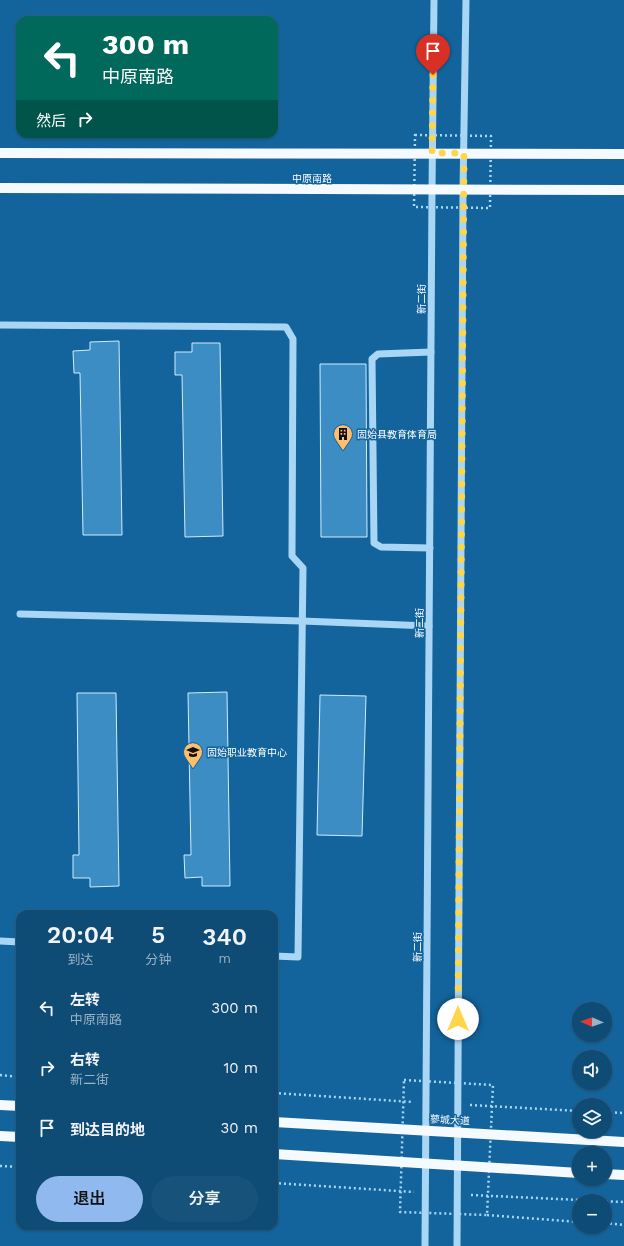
<!DOCTYPE html>
<html lang="zh">
<meta charset="utf-8">
<style>
:root{--surface:#0e4b75;--page:#17527a;--text:#f1f3f6;--muted:#9bb3c5;--line:#2e6387;--accent:#90b9f0}
body{margin:0;font-family:"Work Sans","Noto Sans SC",sans-serif;background:var(--page);color:var(--text);height:100vh;display:flex;flex-direction:column;font-size:15px;white-space:nowrap}
*{box-sizing:border-box;margin:0}
p{font-size:13px;color:var(--muted)}
.icon{flex:none;width:22px;height:22px;fill:none;stroke:currentColor;stroke-width:2;stroke-linecap:round;stroke-linejoin:round}
.map{position:relative;flex:1;overflow:hidden}
.details{position:absolute;left:16px;top:910px;width:262px;height:320px;display:flex;flex-direction:column;background:var(--surface);border-radius:12px;box-shadow:0 1px 3px #0004,0 0 0 1px var(--line)}
.details>*{flex:none}
.banner{position:absolute;left:16px;top:16px;width:262px;height:122px;border-radius:12px;box-shadow:0 1px 3px #0004,0 0 0 1px var(--line);background:#00695c;color:#fff;overflow:hidden}
.needle{width:26px;rotate:272deg}
.tools{position:absolute;left:572px;top:1002px;display:grid;gap:8px}
.tools a{display:grid;place-items:center;width:40px;height:40px;border-radius:50%;background:var(--surface);box-shadow:0 1px 3px #0004,0 0 0 1px var(--line);font-size:20px}
.pin{position:absolute;display:grid;place-items:center;width:34px;height:34px;color:#fff;margin:-41px -17px;border-radius:50% 50% 50% 0;rotate:-45deg;box-shadow:0 0 4px #0007}
.pin .icon{rotate:45deg}
.me{position:absolute;width:44px;margin:-22px;rotate:0deg;stroke-linejoin:round;filter:drop-shadow(0 0 3px #0008)}
.turn{display:flex;align-items:center;gap:14px;height:84px;padding:0 20px;font-size:18px}
.turn .icon{width:52px;height:52px;stroke-width:2.5}
.turn b{display:block;font-size:28px;line-height:34px}
.then{display:flex;align-items:center;height:38px;padding:0 20px;background:#0003;gap:8px;font-size:15px}
.eta{display:flex;justify-content:space-evenly;align-items:center;height:68px;text-align:center}
.eta b{font-size:24px;font-weight:600;line-height:28px}
.cta{display:flex;gap:8px;margin-top:auto;padding:8px 20px}
.cta a{flex:1;height:46px;border-radius:24px;background:var(--accent);color:#111;font-size:16px;font-weight:600;line-height:46px;text-align:center}
.cta a+a{background:var(--page);color:var(--text)}
ul{padding:0;list-style:none}
li{display:flex;align-items:center;gap:12px;height:60px;padding:0 20px}
li div{flex:1}
li b{display:block;font-size:15px}
li em{font-style:normal}
.map>svg:first-child{display:block}
.building{fill:#3c8dc3;stroke:#d1ecfd}
.lines{fill:none;stroke-linecap:round;stroke-linejoin:round}
.path{stroke:#a8d6f4;stroke-width:2.5;stroke-dasharray:2 3;stroke-linecap:butt}
.minor{stroke:#a8d6f4;stroke-width:7}
.major{stroke:#f5faff;stroke-width:10}
.route{stroke:#ffd54a;stroke-width:7;stroke-dasharray:0 12.6}
.labels{text-anchor:middle;dominant-baseline:central;stroke-width:3;stroke-linejoin:round;paint-order:stroke}
.street-label{font-size:10px;fill:#fff;stroke:#13649c}
.poi-label{font-size:10px;fill:#fff;stroke:#13649c;text-anchor:start}
</style>
<div class="map">
<svg width="624" height="1246" viewBox="0 0 624 1246">
<rect width="100%" height="100%" fill="#13649c"/>
<g class="building">
<polygon points="119,341 122,535 83,535 80,373 74,373 73,351 90,350 90,342"/>
<polygon points="192,343 220,343 223,536 185,537 182,375 175,375 175,352 192,352"/>
<polygon points="320,364 366,364 367,537 321,537"/>
<polygon points="227,692 230,886 202,886 202,877 185,878 184,855 191,855 188,693"/>
<polygon points="77,693 116,693 119,886 90,887 90,878 73,878 73,855 79,855"/>
<polygon points="320,695 366,696 362,836 317,835"/>
</g>
<g class="lines">
<g class="path">
<polygon points="415,135 491,136 490,208 414,207"/>
<polyline points="0,1075 20,1077"/>
<polygon points="404,1080 493,1085 487,1215 400,1212"/>
<polyline points="274,1093 413,1102"/>
<polyline points="470,1105 579,1111"/>
<polyline points="605,1112 624,1113"/>
<polyline points="0,1166 20,1167"/>
<polyline points="274,1183 414,1192"/>
<polyline points="471,1195 624,1202"/>
<polyline points="487,1215 579,1222"/>
<polyline points="605,1223 624,1225"/>
</g>
<g class="minor">
<polyline points="0,325 286,327 293,339 292,556 303,568 298,957 274,956"/>
<polyline points="430,548 381,547 374,543 372,359 378,354 431,352"/>
<polyline points="20,614 302,621 429,626"/>
<polyline points="0,941 20,942"/>
<polyline points="425,1246 432,191 434,0"/>
<polyline points="457,1246 463,191 466,0"/>
</g>
<g class="major">
<polyline points="0,153 624,154"/>
<polyline points="0,188 624,190"/>
<polyline points="0,1105 20,1106"/>
<polyline points="274,1122 624,1142"/>
<polyline points="0,1136 20,1137"/>
<polyline points="274,1154 579,1173"/>
<polyline points="605,1174 624,1175"/>
</g>
</g>
<g class="lines">
<polyline class="route" points="433,75 432,153 464,153 458,1019"/>
</g>
<defs>
<g id="building-pin" transform="scale(1)"><path d="M0 17L-7.5 6A9.5 9.5 0 1 1 7.5 6Z" fill="#ffbe6b" stroke="#13649c"/><path d="M-4-6H4V6H1V3H-1V6H-4ZM-2.5-4.3h1.7v1.8h-1.7ZM.8-4.3h1.7v1.8H.8ZM-2.5-1h1.7V.8h-1.7ZM.8-1h1.7V.8H.8Z" fill="#111"/></g>
<g id="university-pin" transform="scale(1)"><path d="M0 17L-7.5 6A9.5 9.5 0 1 1 7.5 6Z" fill="#ffbe6b" stroke="#13649c"/><path d="M0-5L7-2L0 1L-7-2ZM-4 1L0 2.5L4 1V4Q0 6-4 4Z" fill="#111"/></g>
</defs>
<g fill-rule="evenodd">
<use href="#building-pin" x="343" y="434"/>
<use href="#university-pin" x="193" y="752"/>
</g>
<g class="labels">
<g class="street-label">
<text x="312" y="178">中原南路</text>
<text transform="translate(421 299) rotate(-90)">新二街</text>
<text transform="translate(419 623) rotate(-90)">新二街</text>
<text transform="translate(417 947) rotate(-90)">新二街</text>
<text transform="translate(450 1120) rotate(3)">蓼城大道</text>
</g>
<g class="poi-label">
<text x="357" y="434">固始县教育体育局</text>
<text x="207" y="752">固始职业教育中心</text>
</g>
</g>
</svg>
<div class="tools">
<a><svg class="needle" viewBox="-14 -14 28 28"><path d="M0-13l5 13h-10z" fill="#e53935"/><path d="M0 13l5-13h-10z" fill="#9bb3c5"/></svg></a>
<a><svg class="icon" aria-label="sound" viewBox="0 0 24 24"><path d="M4 9h4l5-4v14l-5-4H4zM17 9q2 3 0 6"/></svg></a>
<a><svg class="icon" aria-label="layers" viewBox="0 0 24 24"><path d="M12 4l9 5-9 5-9-5zM3 14l9 5 9-5"/></svg></a>
<a>+</a>
<a>−</a>
</div>
<div class="pin" style="left:433px;top:75px;background:#d93025"><svg class="icon" aria-label="arrive" viewBox="0 0 24 24"><path d="M6 21V4h12l-3 4 3 4H6"/></svg></div>
<svg class="me" style="left:458px;top:1019px" viewBox="-20 -20 40 40"><circle r="19" fill="#fff"/><path d="M0-13L10 11 0 6-10 11z" fill="#ffd54a"/></svg>
<div class="banner">
<div class="turn"><svg class="icon" aria-label="left" viewBox="0 0 24 24"><path d="M17 20v-9H6M10 6l-5 5 5 5"/></svg><div><b>300 m</b>中原南路</div></div>
<div class="then">然后<svg class="icon" aria-label="right" viewBox="0 0 24 24"><path d="M7 20v-9h11M14 6l5 5-5 5"/></svg></div>
</div>
<section class="details">
<div class="eta">
<div><b>20:04</b><p>到达</p></div>
<div><b>5</b><p>分钟</p></div>
<div><b>340</b><p>m</p></div>
</div>
<ul>
<li><svg class="icon" aria-label="left" viewBox="0 0 24 24"><path d="M17 20v-9H6M10 6l-5 5 5 5"/></svg><div><b>左转</b><p>中原南路</p></div><em>300 m</em></li>
<li><svg class="icon" aria-label="right" viewBox="0 0 24 24"><path d="M7 20v-9h11M14 6l5 5-5 5"/></svg><div><b>右转</b><p>新二街</p></div><em>10 m</em></li>
<li><svg class="icon" aria-label="arrive" viewBox="0 0 24 24"><path d="M6 21V4h12l-3 4 3 4H6"/></svg><div><b>到达目的地</b></div><em>30 m</em></li>
</ul>
<div class="cta"><a>退出</a><a>分享</a></div>
</section>
</div>
